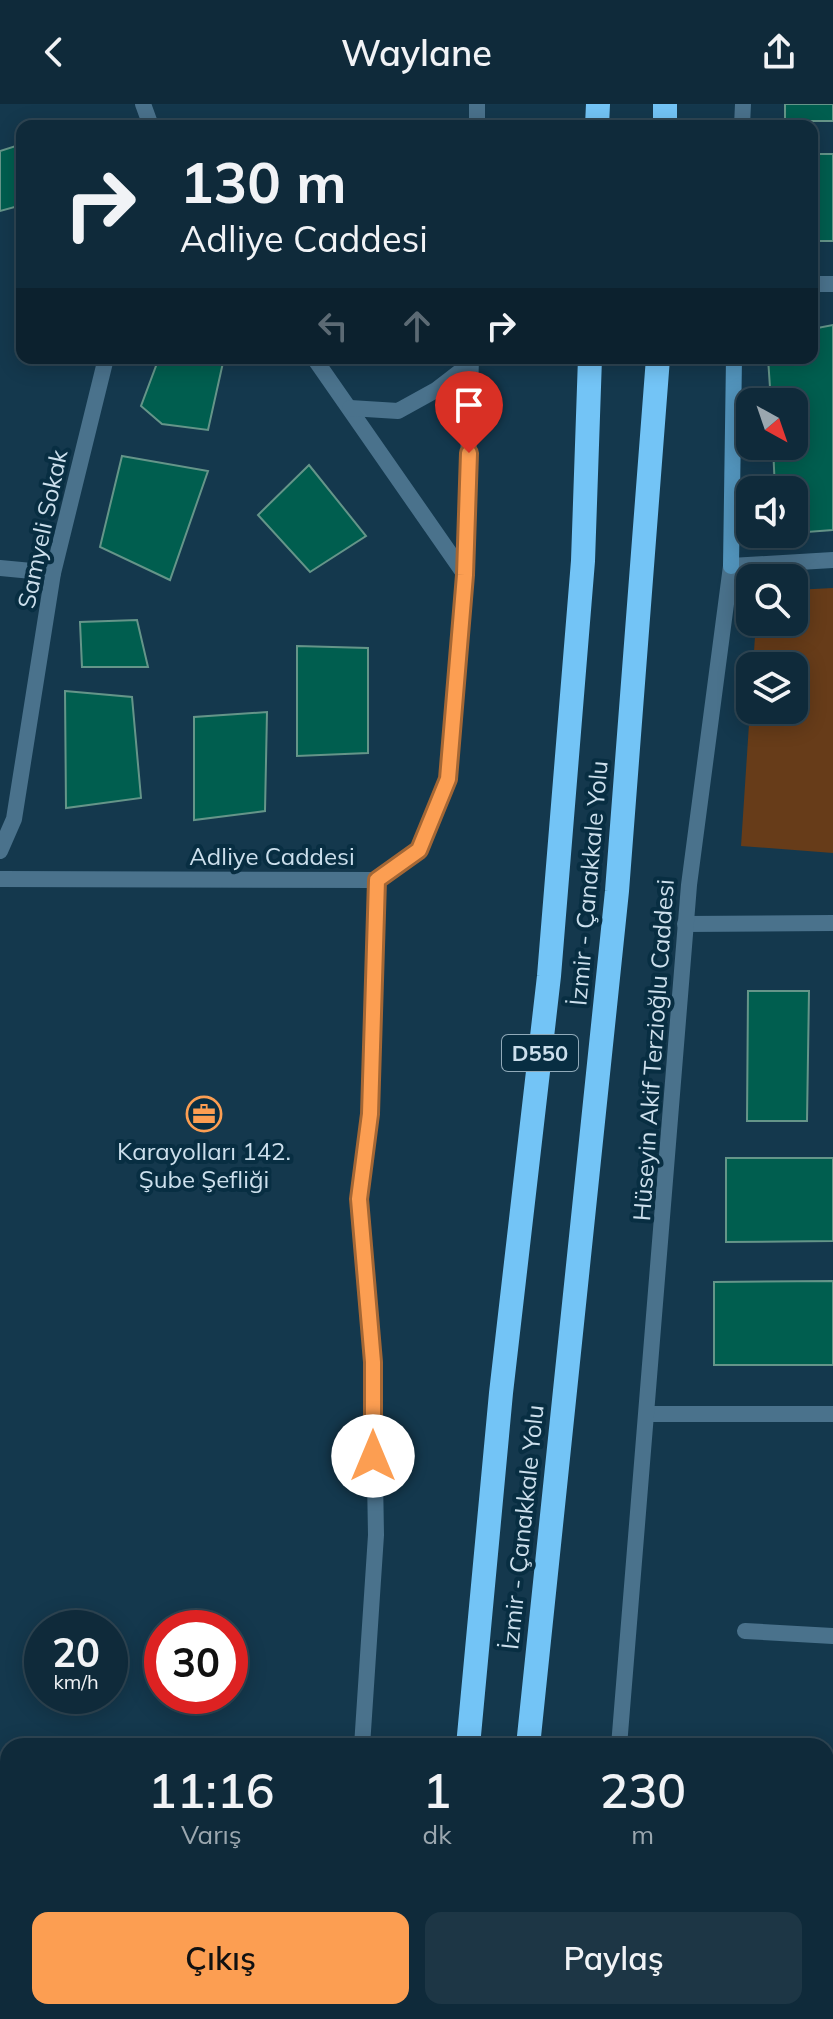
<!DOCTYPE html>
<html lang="tr">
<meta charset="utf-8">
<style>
:root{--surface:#0f2a3a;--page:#1d3645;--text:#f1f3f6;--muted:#9ba7af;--line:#2f4654;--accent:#fc9e52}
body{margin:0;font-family:Mulish,sans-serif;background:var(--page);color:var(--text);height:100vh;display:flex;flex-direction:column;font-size:30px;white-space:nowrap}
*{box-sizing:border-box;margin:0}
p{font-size:26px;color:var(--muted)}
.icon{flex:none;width:44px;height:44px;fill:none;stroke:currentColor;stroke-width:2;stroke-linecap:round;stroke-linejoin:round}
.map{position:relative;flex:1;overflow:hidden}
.details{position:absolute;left:0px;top:1634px;width:834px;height:282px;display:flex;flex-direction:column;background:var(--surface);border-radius:24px 24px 0 0;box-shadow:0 4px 20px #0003,0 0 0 2px var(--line)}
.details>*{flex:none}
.guide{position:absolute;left:16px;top:16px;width:802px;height:244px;border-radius:16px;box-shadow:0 4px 20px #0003,0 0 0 2px var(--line);background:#0f2a3a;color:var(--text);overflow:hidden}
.needle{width:52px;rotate:140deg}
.fabs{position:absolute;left:736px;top:284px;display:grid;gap:16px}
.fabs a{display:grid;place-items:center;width:72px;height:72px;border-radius:16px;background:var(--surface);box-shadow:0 4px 20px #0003,0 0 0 2px var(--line);font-size:40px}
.speed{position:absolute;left:24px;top:1506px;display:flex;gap:16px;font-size:40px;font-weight:700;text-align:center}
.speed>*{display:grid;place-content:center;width:104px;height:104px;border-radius:50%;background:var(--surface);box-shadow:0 4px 20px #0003,0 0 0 2px var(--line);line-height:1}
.speed small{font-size:20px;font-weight:400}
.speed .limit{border:12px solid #d22;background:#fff;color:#111}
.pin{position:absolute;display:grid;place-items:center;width:68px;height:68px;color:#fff;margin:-82px -34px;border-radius:50% 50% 50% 0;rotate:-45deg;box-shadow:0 0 8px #0007}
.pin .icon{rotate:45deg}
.me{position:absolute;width:88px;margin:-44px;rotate:0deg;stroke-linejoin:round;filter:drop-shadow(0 0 6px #0008)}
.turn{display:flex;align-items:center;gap:28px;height:168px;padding:0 32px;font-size:36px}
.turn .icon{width:104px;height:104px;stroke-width:2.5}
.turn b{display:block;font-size:56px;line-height:68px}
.lanes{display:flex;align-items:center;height:76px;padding:0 32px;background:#0003;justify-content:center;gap:40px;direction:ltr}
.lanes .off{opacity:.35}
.eta{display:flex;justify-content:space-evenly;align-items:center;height:136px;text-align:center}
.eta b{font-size:48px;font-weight:600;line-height:56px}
.cta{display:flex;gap:16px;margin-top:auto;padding:16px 32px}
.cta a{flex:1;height:92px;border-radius:16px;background:var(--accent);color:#111;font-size:32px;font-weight:600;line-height:92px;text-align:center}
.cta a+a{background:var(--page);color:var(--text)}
header{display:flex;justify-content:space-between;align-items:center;height:104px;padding:0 32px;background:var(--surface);font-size:36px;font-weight:600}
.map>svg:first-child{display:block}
.green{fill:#673c19}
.building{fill:#005e4f;stroke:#659589;stroke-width:2}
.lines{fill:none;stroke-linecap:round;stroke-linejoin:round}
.street{stroke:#4a728c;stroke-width:16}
.secondary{stroke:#5294bc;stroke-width:16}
.highway{stroke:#73c4f6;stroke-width:24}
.route-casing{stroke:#a46735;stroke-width:20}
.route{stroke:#fc9e52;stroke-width:14}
.labels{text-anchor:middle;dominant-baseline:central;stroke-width:8;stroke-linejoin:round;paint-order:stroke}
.shield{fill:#082e42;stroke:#91aab9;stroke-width:2}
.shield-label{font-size:22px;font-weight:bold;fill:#ccdfec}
.street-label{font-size:24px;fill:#ccdfec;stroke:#082e42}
.poi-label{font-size:24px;fill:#ccdfec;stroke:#082e42}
</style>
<header><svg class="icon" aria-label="back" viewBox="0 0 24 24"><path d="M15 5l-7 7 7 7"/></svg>Waylane<svg class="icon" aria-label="share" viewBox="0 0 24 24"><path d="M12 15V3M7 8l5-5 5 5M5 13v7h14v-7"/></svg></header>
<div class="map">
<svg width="833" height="1915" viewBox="0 0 833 1915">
<rect width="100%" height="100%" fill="#14384d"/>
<polygon class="green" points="833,484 833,749 741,742 750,605 794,606 794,562 753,562 756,518 794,518 794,486"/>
<g class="building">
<rect x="785" y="0" width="48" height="17"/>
<polygon points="22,40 22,101 0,107 0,47"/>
<rect x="812" y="50" width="21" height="87"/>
<polygon points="833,221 833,426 794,429 794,386 775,386 773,342 794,342 794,298 771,298 768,254 812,254 812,225"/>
<polygon points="159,254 224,254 208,326 162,320 141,302"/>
<polygon points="122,352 208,367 170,476 100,443"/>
<polygon points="309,361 366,432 310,468 258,411"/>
<polygon points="137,516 148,563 82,563 80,518"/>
<polygon points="297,542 368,544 368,649 297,652"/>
<polygon points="65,587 132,593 141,694 66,704"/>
<polygon points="267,608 265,707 194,716 194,613"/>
<polygon points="748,887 809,887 807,1017 747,1017"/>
<polygon points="726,1054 833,1054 833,1137 726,1138"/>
<polygon points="833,1177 833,1261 714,1261 714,1178"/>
<polygon points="121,1908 180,1908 180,1915 120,1915"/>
</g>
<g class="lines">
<g class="street">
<polyline points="143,0 151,22"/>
<polyline points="477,22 477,0"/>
<polyline points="742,22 743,0"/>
<polyline points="812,180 833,180"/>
<polyline points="314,254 465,471"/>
<polyline points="350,304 398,307 436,286 471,259"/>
<polyline points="0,464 53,469"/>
<polyline points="0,747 14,715 53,469 106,254"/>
<polyline points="0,775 377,776 419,746 448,675 465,471 471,254"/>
<polyline points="685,820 833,819"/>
<polyline points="647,1310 833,1310"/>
<polyline points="745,1527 833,1532"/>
<polyline points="362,1642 376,1431 373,1258 359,1095 370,1010 377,776"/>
<polyline points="619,1642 689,781 731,462 833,456"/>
<polyline points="826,1787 833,1787"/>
<polyline points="826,1848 833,1901"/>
<polyline points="343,1915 344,1908"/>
<polyline points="597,1915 598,1908"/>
</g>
<polyline class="secondary" points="731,462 734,254"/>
<g class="highway">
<polyline points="597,22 598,0"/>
<polyline points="665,22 665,0"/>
<polyline points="468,1642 501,1289 549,872 583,457 590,254"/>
<polyline points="528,1642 617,787 658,254"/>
<polyline points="442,1915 443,1908"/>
<polyline points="502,1915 502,1908"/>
</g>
</g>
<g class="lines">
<g class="route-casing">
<polyline id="route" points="373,1352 373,1258 359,1095 370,1010 377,776 419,746 448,675 465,471 469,349"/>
</g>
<use href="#route" class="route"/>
</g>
<defs>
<g id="office-ring" transform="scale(1.8)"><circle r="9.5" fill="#082e42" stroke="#fc9e52" stroke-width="1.5"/><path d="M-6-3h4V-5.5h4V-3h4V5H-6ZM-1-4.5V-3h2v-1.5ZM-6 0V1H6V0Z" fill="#fc9e52"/></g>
</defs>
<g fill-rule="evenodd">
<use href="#office-ring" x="204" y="1010"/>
</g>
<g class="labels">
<rect class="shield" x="502" y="931" width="76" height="36" rx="6"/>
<g class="shield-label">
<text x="540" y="949">D550</text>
</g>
<g class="street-label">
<text transform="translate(42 425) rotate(-78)">Samyeli Sokak</text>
<text x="272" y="752">Adliye Caddesi</text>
<text transform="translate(588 779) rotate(-85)">İzmir - Çanakkale Yolu</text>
<text transform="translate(653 946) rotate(-86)">Hüseyin Akif Terzioğlu Caddesi</text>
<text transform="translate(522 1423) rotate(-84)">İzmir - Çanakkale Yolu</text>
</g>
<g class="poi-label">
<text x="204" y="1047">Karayolları 142.<tspan x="204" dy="28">Şube Şefliği</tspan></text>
</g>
</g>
</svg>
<div class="fabs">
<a><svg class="needle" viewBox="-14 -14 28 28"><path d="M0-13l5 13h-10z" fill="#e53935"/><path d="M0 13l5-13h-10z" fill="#9ba7af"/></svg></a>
<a><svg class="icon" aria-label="sound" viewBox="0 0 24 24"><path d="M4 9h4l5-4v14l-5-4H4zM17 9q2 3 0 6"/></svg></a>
<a><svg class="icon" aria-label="search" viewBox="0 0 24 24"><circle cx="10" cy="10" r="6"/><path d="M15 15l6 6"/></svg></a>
<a><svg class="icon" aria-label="layers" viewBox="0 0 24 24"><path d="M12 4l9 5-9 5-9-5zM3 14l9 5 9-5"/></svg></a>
</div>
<div class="speed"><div>20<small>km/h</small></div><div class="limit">30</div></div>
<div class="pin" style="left:469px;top:349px;background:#d93025"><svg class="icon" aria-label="arrive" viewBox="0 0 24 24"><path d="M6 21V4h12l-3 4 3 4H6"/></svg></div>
<svg class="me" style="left:373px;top:1352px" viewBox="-20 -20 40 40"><circle r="19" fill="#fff"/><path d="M0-13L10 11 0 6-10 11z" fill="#fc9e52"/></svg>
<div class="guide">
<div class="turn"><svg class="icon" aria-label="right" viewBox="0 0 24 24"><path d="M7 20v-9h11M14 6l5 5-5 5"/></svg><div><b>130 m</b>Adliye Caddesi</div></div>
<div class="lanes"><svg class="icon off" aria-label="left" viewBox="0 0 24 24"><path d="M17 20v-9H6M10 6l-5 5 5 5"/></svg><svg class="icon off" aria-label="ahead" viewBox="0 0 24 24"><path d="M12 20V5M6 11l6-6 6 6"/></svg><svg class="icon" aria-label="right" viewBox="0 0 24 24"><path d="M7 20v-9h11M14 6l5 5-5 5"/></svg></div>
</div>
<section class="details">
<div class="eta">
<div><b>11:16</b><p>Varış</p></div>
<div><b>1</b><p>dk</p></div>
<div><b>230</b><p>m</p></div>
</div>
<div class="cta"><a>Çıkış</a><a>Paylaş</a></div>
</section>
</div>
